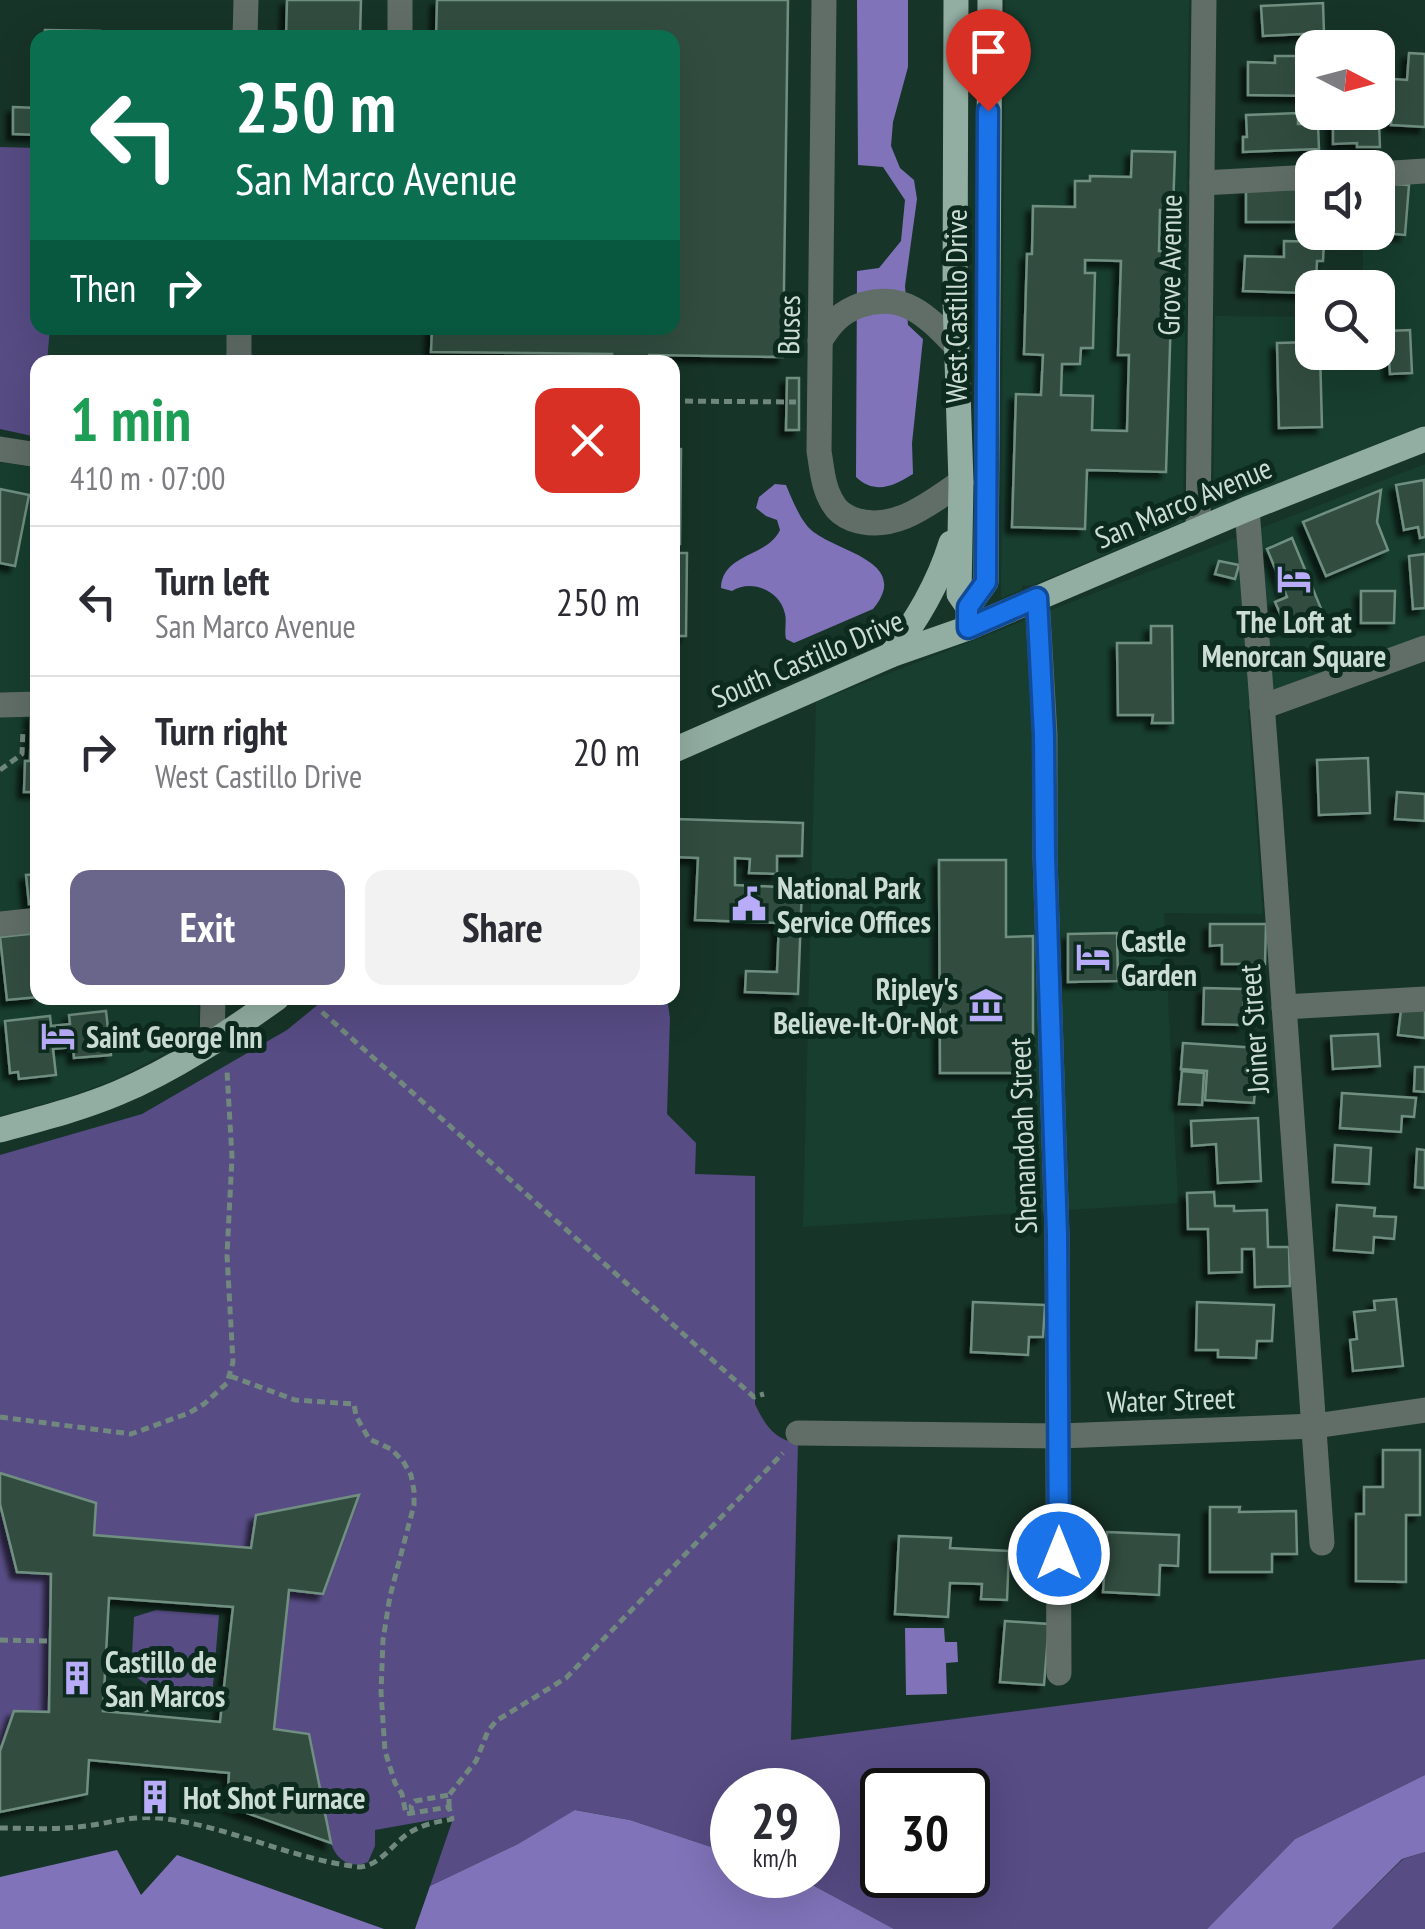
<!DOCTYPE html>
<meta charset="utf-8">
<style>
:root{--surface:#fff;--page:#f2f2f3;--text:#2b2b33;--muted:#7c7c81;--line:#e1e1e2;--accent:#6a658b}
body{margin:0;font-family:"PT Sans Narrow",sans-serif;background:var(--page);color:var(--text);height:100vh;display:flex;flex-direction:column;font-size:38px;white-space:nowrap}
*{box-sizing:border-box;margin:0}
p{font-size:32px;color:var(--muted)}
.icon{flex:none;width:55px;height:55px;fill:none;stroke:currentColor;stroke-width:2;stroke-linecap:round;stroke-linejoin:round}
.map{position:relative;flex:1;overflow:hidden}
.side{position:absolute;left:30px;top:355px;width:650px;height:650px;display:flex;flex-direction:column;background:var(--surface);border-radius:20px;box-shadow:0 10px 40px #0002}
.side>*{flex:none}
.banner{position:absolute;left:30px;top:30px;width:650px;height:305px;border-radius:20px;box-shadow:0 10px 40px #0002;background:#0b6e4f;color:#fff;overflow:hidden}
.needle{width:65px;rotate:96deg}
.buttons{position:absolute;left:1295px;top:30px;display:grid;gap:20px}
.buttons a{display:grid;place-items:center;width:100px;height:100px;border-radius:20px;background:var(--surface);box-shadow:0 10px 40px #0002;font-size:50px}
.speed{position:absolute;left:710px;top:1768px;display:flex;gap:20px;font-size:50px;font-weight:700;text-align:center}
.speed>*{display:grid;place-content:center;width:130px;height:130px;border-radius:50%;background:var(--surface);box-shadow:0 10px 40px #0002;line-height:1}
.speed small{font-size:25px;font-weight:400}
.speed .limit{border:5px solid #111;border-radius:15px;background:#fff;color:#111}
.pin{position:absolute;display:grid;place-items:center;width:85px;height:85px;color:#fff;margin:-102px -42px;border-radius:50% 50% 50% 0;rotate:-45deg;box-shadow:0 0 10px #0007}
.pin .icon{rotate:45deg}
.me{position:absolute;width:110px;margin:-55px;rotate:0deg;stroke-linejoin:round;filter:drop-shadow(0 0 8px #0008)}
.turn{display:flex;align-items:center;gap:35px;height:210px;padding:0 40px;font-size:45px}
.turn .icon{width:130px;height:130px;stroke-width:2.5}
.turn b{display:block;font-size:70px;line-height:85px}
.then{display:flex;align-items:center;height:95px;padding:0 40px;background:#0003;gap:20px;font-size:38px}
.round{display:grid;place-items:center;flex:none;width:105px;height:105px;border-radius:20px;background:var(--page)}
.headline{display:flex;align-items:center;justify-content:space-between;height:170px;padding:0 40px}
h1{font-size:60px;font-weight:600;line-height:75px;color:#1e9e55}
.cta{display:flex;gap:20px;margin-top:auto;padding:20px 40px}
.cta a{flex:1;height:115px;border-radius:20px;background:var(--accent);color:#fff;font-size:40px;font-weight:600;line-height:115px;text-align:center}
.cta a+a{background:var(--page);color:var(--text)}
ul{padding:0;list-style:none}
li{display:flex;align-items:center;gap:30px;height:150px;padding:0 40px;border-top:2px solid var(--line)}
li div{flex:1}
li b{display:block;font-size:38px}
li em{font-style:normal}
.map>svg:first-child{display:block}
.built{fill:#173e2f}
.green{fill:#574c84;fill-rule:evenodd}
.water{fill:#8073b9}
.building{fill:#314e41;stroke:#708f81;stroke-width:2.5;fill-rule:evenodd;filter:url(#shadow)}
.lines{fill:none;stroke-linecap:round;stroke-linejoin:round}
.path{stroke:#71887e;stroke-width:5;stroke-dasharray:8 5;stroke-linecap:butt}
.minor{stroke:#616e68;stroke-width:25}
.major{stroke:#92ada1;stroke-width:25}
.route-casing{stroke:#114b97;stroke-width:25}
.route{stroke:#1a73e8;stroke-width:18}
.labels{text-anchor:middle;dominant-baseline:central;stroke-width:10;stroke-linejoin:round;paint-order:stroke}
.street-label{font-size:30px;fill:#ccddd4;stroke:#0d2a1f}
.poi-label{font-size:30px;font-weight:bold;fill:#ccddd4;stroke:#0d2a1f;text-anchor:start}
</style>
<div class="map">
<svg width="1425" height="1929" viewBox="0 0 1425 1929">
<defs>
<filter id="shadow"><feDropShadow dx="-6" dy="6" stdDeviation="2.5" flood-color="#0009"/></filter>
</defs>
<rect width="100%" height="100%" fill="#173428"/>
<g class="built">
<polygon points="1005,0 1189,0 1183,522 1033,585 1022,586 1022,590 1001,598"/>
<polygon points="1425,159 1425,425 1243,497 1232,497 1232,502 1213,510 1215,316 1312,317 1312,352 1378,352 1378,288 1363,287 1363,233 1378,232 1378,168 1363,167 1363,162"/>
<polygon points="50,328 228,328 227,362 47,362"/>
<polygon points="0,462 37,468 37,692 0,692"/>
<polygon points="1425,464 1425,640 1248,710 1263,914 1164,913 1178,1203 803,1227 816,702"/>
<polygon points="0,717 38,717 37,907 0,912"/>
<polygon points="37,933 38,998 199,998 198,1036 114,1080 68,1097 0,1116 0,937"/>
</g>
<g class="green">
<polygon points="0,147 37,148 38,328 50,328 47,362 38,362 37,437 0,429"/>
<path d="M326,998H667L670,1018L667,1114L696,1143L695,1174L755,1176V1404C765,1425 774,1440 798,1443L791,1740L1425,1659V1775L1295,1839L1207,1929H894L794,1875H818V1790H732V1854L630,1820L576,1810L518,1844L430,1886L454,1816L375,1830V1846L368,1862C352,1869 336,1861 331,1843L309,1734L274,1729L289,1590L323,1594L359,1496L256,1515L251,1548L94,1535L0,1473V1155L142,1114L287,1030ZM882,1790H968V1875H882Z"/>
<polygon points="0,1504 17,1572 51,1574 49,1712 14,1711 0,1751"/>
<polygon points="156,1610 219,1615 212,1697 155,1691 131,1673 134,1617"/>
<polygon points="1425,1852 1425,1929 1332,1929 1403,1859"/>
</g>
<g class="water">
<path d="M857,0H908V67L893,122L891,146L900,168L914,180L917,199L905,286L908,325L923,339L912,443L913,474C894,486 875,495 856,477L857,271L879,268L901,241L905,200L883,167L858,165Z"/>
<path d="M775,484L786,485C792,499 798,515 808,527C831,552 914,559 873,609L794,643L786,639C784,630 787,622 785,614C780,590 751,579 732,591L721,588C722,553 768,557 780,530L777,520L766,516L756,508L759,497Z"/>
<polygon points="944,1628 945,1642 957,1642 958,1662 946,1663 947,1694 906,1695 905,1628"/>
<polygon points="1425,1775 1425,1852 1402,1859 1332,1929 1207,1929 1295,1839"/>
<polygon points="575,1810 630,1820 732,1854 732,1875 794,1875 894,1929 415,1929 430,1886 518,1844"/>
<polygon points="117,1850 141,1895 177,1855 384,1929 0,1929 0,1877"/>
</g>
<g class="building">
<polygon points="287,0 361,0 360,38 286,38"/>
<polygon points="437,0 788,0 783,357 649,355 648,359 612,359 612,354 431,352 432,328 672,328 672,38 436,38"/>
<polygon points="1323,3 1324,33 1263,36 1261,6"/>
<polygon points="45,30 100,31 99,38 44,38"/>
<polygon points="1409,53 1425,54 1425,127 1391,125 1394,79 1407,80"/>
<polygon points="1275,56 1308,56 1308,96 1248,95 1248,62 1275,63"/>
<polygon points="1378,99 1380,147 1357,147 1357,143 1333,144 1333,112 1378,112"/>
<polygon points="13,107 38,108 38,135 13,134"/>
<polygon points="1298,113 1298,124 1318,124 1319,149 1243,152 1243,137 1247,137 1246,115"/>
<path d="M1132,151L1175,152L1173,210H1160L1159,251L1173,252L1166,472L1087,470L1085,529L1012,527L1016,394L1041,395L1043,355L1024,354L1027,254H1032L1033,206L1075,207V181H1090V176L1131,177ZM1085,260L1121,261L1118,355H1129L1127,431L1092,430L1093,396L1061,395L1062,364H1080L1081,348H1093L1095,273H1085Z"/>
<polygon points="1378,183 1409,185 1405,235 1370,232 1378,232"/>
<rect x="1246" y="189" width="51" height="33"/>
<polygon points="1284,241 1324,242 1323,261 1317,261 1316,282 1304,281 1304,293 1243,291 1245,256 1284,257"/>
<polygon points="1410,330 1412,373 1390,374 1387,331"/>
<polygon points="1312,342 1312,352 1320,352 1322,427 1279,428 1277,343"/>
<polygon points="787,378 799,378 799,430 786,430"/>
<polygon points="672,448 681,449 680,544 672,544"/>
<polygon points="1424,480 1425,537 1420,538 1418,527 1404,530 1396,485"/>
<polygon points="0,489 29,495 15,566 0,563"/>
<polygon points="1381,490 1377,522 1388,550 1326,576 1303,522"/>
<polygon points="1292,538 1322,611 1286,627 1275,602 1287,597 1267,549"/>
<polygon points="672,553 687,553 686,636 672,636"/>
<polygon points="1425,554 1425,608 1413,609 1409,556"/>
<polygon points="1219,561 1239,565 1235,579 1215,574"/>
<polygon points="1361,591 1395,591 1394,623 1361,623"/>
<polygon points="1151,626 1172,626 1173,723 1152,723 1153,715 1118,715 1117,643 1151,643"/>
<polygon points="31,713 38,714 38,792 24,792 25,761 30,761"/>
<polygon points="1368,758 1370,813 1319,815 1317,760"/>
<polygon points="1397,792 1425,794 1425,821 1395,819"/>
<polygon points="676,819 803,823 802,856 777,856 777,874 749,873 750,859 735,858 735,885 802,888 798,994 745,992 746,971 777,972 779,923 695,920 698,858 674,857"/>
<polygon points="939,860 1006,860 1006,937 1033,936 1033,1073 940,1073"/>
<polygon points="38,874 38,903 29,904 26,875"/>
<polygon points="1210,924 1266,924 1265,964 1222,964 1222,945 1210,946"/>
<polygon points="38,933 38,997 7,1000 0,937"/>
<polygon points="1117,933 1118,981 1068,982 1068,934"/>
<polygon points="1204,988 1244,989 1243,1025 1203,1024"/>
<polygon points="1402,1002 1425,1005 1425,1038 1398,1035"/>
<polygon points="106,1011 111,1055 74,1058 73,1047 53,1049 56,1075 19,1079 18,1072 10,1073 5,1021 50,1016 51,1026 70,1024 69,1015"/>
<polygon points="1378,1034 1380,1066 1333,1069 1331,1036"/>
<polygon points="1183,1043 1258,1048 1254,1103 1205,1100 1207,1071 1181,1069"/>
<polygon points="1415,1067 1425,1067 1425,1092 1414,1091"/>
<polygon points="1182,1071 1204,1073 1202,1105 1179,1104"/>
<polygon points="1342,1093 1416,1098 1414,1117 1402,1116 1401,1132 1340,1128"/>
<polygon points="1258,1118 1261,1181 1218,1183 1216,1144 1192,1146 1191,1121"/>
<polygon points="1335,1145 1371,1148 1369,1184 1333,1182"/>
<polygon points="1417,1149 1425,1150 1425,1188 1415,1187"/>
<polygon points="1214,1192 1215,1206 1234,1206 1234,1211 1267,1210 1268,1247 1289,1247 1290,1286 1255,1287 1254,1249 1242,1249 1242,1272 1209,1273 1208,1229 1188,1229 1187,1193"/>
<polygon points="1337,1205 1375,1208 1374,1216 1396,1217 1394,1239 1374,1237 1373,1253 1334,1250"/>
<polygon points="1396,1299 1403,1366 1353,1371 1350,1340 1357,1339 1354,1312 1375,1310 1374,1301"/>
<polygon points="973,1302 1045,1305 1043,1337 1029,1337 1028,1355 971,1352"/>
<polygon points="1197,1302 1274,1305 1272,1341 1257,1341 1256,1358 1218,1357 1218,1350 1196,1350"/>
<polygon points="1383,1450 1420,1450 1420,1515 1406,1515 1406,1582 1356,1581 1356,1514 1364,1514 1364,1487 1383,1487"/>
<path d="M0,1473L96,1503L94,1535L251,1548L256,1515L359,1495L323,1594L289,1590L274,1729L309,1734L331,1843L227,1806L229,1773L89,1760L87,1794L0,1812V1751L14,1711L49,1712L51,1574L17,1572L0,1504ZM109,1598L233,1607L220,1722L103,1711Z"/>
<polygon points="1210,1507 1240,1507 1239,1512 1296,1511 1297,1554 1272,1554 1272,1572 1210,1572"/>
<polygon points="1107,1532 1179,1535 1178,1566 1160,1565 1159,1595 1103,1592"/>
<polygon points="899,1536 951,1538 950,1548 1009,1551 1007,1600 981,1599 982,1584 950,1583 948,1617 895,1614"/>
<polygon points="1005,1621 1049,1624 1044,1685 1000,1682"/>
</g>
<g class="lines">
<g class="path">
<polyline points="672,401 796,402"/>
<polyline points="672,496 679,496"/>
<polyline points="0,770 22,754 23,729"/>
<polyline points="322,1012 754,1397 764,1394"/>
<polyline points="0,1417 131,1434 189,1413 204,1404 227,1383 233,1362 227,1255 232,1157 227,1071"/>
<polyline points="0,1640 50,1641"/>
<polyline points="115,1707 147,1710 147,1715"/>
<polyline points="449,1807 449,1795 476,1761 488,1731 496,1721 566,1678 783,1453"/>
<polyline points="412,1813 411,1806 415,1801 449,1795"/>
<path d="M0,1828C25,1828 52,1830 77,1827C111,1824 130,1814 167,1819C233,1828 294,1860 360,1867C380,1865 391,1846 406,1835C420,1825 435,1822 452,1819L449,1807L406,1814L402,1794L395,1783L385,1751L381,1692L383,1640L390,1596L414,1505V1491L411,1475L403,1461L391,1449L369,1439L356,1416L354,1404L295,1400L230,1376"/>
</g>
<g class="minor">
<path d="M824,0L819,451C822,469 823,489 834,505C838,512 845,516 852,519C893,534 929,504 961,482"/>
<polyline points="245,38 246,0"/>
<polyline points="400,38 400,0"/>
<polyline points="1378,174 1425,171"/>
<polyline points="1202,183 1312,177"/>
<path d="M820,341C831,323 841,312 861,305C905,291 928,317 957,347"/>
<polyline points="239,362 239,328"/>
<polyline points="0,449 38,455"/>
<polyline points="1247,509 1270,807 1322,1543"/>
<polyline points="1198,530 1204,0"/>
<polyline points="1037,598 1045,735 1045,856 1057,1235 1059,1673"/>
<polyline points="0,705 38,704"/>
<polyline points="1262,707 1425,648"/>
<polyline points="0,924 38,920"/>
<polyline points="1284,1007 1425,999"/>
<polyline points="212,1043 213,998"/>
<polyline points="798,1433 1060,1436 1315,1426 1425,1410"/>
</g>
<g class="major">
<polyline points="956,0 955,300 961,482 959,594 968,607 968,628"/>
<polyline points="968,607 986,582 990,0"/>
<path d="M891,655C917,619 938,585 951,543"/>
<polyline points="672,751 891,655 968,628 1247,509 1425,439"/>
<path d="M0,1130C40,1119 80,1109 118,1093C175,1069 227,1034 277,998"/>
</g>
</g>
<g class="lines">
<g class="route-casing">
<polyline id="route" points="988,111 986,582 968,607 968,628 1037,598 1044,735 1045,856 1057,1235 1059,1554"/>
</g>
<use href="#route" class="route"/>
</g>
<defs>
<g id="hotel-bare" transform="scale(2.7)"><path d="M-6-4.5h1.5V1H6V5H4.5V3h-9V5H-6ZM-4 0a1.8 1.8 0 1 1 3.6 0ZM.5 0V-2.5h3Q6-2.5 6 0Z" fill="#b8abf7" stroke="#0d2a1f" stroke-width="2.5" paint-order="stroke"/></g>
<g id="civic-bare" transform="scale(2.7)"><path d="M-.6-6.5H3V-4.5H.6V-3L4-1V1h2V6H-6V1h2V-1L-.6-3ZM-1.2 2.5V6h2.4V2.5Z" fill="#b8abf7" stroke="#0d2a1f" stroke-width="2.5" paint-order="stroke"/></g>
<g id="museum-bare" transform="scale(2.7)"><path d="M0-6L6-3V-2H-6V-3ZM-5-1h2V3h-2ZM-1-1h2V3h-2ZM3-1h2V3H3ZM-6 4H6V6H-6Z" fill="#b8abf7" stroke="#0d2a1f" stroke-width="2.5" paint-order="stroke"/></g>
<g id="building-bare" transform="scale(2.7)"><path d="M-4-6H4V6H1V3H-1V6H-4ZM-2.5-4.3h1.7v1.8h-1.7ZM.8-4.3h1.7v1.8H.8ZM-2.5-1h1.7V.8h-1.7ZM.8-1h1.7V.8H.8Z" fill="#b8abf7" stroke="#0d2a1f" stroke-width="2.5" paint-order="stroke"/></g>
</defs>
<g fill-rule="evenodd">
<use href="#hotel-bare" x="1294" y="579"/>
<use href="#civic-bare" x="749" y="904"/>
<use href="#hotel-bare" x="1093" y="957"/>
<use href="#museum-bare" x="986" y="1005"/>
<use href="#hotel-bare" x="58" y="1036"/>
<use href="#building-bare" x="77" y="1678"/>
<use href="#building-bare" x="155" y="1797"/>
</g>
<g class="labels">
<g class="street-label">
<text transform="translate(1169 265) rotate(-89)">Grove Avenue</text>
<text transform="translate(955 306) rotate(-90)">West Castillo Drive</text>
<text transform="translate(788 325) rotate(-89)">Buses</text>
<text transform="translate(1183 502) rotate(-23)">San Marco Avenue</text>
<text transform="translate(807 658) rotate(-23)">South Castillo Drive</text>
<text transform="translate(1253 1029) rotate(-94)">Joiner Street</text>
<text transform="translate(1022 1136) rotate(-92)">Shenandoah Street</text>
<text transform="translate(1171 1399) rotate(-2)">Water Street</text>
</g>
<g class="poi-label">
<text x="1294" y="621" text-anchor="middle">The Loft at<tspan x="1294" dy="34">Menorcan Square</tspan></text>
<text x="777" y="887">National Park<tspan x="777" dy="34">Service Offices</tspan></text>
<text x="1121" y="940">Castle<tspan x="1121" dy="34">Garden</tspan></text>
<text x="958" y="988" text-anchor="end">Ripley's<tspan x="958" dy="34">Believe-It-Or-Not</tspan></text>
<text x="86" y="1036">Saint George Inn</text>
<text x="105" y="1661">Castillo de<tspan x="105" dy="34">San Marcos</tspan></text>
<text x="183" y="1797">Hot Shot Furnace</text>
</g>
</g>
</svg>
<div class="buttons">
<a><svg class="needle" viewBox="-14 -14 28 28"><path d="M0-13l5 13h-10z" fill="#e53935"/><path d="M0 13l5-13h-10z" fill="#7c7c81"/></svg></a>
<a><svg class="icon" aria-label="sound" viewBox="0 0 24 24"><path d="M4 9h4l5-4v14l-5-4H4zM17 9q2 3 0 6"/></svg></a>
<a><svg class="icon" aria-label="search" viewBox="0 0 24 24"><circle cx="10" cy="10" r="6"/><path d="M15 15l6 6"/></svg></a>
</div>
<div class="speed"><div>29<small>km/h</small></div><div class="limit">30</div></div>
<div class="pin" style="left:988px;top:111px;background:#d93025"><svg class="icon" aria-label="arrive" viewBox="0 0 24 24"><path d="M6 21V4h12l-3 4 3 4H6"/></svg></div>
<svg class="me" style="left:1059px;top:1554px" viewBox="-20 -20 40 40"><circle r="17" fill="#1a73e8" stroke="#fff" stroke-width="3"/><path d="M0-11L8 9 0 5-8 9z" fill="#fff"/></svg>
<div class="banner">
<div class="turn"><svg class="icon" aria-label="left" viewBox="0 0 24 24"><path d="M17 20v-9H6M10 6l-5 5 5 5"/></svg><div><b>250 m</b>San Marco Avenue</div></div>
<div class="then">Then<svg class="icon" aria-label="right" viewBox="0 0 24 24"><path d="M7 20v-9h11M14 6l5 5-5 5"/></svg></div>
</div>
<section class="side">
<div class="headline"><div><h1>1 min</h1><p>410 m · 07:00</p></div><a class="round" style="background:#d93025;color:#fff"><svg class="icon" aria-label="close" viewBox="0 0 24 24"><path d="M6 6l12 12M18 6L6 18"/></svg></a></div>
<ul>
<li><svg class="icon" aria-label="left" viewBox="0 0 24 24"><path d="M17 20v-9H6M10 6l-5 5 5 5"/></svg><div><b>Turn left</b><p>San Marco Avenue</p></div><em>250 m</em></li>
<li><svg class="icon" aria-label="right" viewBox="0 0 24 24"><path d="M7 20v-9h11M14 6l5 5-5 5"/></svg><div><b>Turn right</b><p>West Castillo Drive</p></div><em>20 m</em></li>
</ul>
<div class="cta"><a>Exit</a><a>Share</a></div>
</section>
</div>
